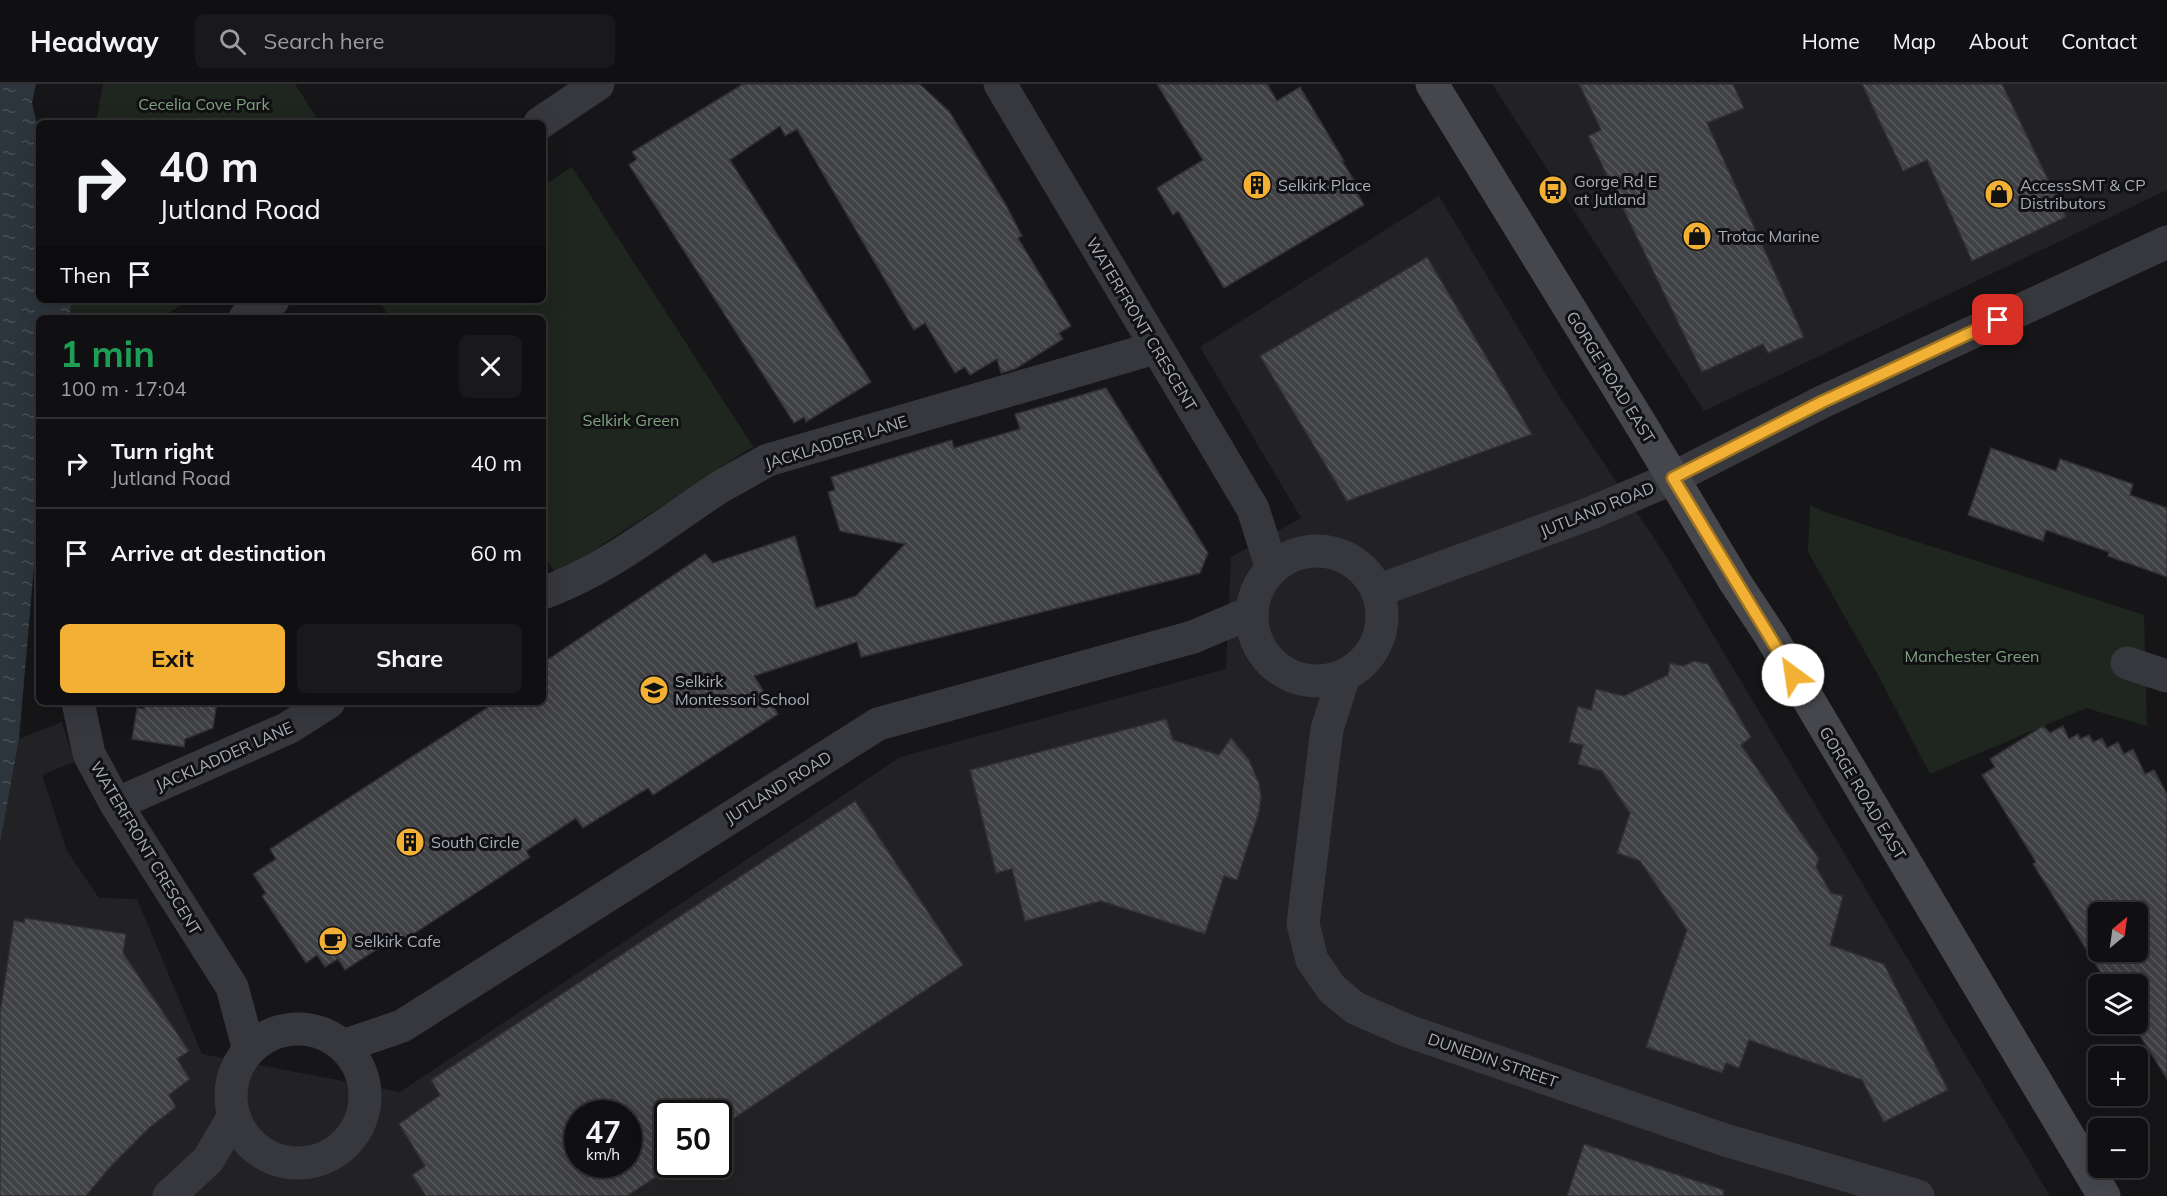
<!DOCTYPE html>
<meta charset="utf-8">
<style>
:root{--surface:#101012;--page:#19191b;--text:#f1f3f6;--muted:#9c9d9f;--line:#303032;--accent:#f2b134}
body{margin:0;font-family:Mulish,sans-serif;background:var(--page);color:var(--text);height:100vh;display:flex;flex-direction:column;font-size:22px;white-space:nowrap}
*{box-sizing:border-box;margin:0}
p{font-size:20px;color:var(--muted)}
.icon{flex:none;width:33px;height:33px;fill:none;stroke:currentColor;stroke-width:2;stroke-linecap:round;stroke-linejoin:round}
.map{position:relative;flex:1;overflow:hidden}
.panel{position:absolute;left:36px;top:231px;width:510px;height:390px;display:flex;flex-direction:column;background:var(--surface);border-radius:9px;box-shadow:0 6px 24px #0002,0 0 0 2px var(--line)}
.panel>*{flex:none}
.top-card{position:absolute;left:36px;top:36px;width:510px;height:183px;border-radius:9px;box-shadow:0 6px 24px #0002,0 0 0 2px var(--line);background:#101012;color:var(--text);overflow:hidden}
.needle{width:39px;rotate:29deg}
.fabs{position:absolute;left:2088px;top:818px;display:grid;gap:12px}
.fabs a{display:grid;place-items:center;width:60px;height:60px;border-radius:9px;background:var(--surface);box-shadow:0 6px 24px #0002,0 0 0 2px var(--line);font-size:30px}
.speed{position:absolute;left:564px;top:1016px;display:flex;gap:12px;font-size:30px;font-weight:700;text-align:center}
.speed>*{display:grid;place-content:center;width:78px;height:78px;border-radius:50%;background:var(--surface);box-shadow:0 6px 24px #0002,0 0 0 2px var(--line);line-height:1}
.speed small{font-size:15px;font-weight:400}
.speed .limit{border:3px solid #111;border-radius:9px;background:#fff;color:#111}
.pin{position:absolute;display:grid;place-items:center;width:51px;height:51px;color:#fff;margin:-26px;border-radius:12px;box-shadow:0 3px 9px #0006}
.me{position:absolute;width:66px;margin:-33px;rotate:329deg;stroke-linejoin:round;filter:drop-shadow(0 0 4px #0008)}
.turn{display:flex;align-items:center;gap:21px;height:126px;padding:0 24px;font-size:27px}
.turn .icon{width:78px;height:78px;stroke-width:2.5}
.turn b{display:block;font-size:42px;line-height:51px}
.then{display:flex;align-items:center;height:57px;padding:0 24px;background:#0003;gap:12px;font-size:22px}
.round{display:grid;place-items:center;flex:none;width:63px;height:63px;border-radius:9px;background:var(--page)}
.headline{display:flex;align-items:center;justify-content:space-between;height:102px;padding:0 24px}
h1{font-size:36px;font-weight:700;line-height:45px;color:#1e9e55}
.action{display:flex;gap:12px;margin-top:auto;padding:12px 24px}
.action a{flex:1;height:69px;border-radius:9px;background:var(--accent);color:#111;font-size:24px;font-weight:700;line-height:69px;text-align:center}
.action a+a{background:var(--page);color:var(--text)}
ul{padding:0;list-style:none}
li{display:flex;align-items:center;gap:18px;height:90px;padding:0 24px;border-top:2px solid var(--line)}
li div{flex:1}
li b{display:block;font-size:22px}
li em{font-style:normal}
header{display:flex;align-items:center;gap:36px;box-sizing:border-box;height:84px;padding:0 30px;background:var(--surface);border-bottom:2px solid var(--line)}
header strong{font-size:28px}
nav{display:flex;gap:33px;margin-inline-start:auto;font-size:21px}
.search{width:420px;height:54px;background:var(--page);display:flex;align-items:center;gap:15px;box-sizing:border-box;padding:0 21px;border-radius:9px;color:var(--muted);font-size:22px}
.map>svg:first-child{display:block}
.built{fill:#222225;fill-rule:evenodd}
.park{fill:#1e261f}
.water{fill:url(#water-ripples)}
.building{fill:url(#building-back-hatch);stroke:#303034;stroke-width:1.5;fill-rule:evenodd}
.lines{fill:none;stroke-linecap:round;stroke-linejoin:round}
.minor{stroke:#37383d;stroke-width:33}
.tertiary{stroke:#37383d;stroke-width:33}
.secondary{stroke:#45474d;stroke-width:33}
.route-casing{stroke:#9d7322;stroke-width:15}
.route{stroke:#f2b134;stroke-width:10}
.labels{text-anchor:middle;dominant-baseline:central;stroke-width:6;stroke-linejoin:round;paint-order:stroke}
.park-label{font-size:16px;fill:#7fa381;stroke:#111113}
.poi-label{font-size:16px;fill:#a8adb8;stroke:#111113;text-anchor:start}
.street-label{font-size:16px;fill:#a8adb8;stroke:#111113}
</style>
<header>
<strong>Headway</strong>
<div class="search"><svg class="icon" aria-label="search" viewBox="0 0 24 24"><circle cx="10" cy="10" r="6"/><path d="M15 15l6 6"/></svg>Search here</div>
<nav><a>Home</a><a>Map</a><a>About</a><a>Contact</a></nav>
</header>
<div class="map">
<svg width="2167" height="1112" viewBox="0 0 2167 1112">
<defs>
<pattern id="water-ripples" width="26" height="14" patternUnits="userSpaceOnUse" patternTransform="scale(1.5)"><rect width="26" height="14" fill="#2c353c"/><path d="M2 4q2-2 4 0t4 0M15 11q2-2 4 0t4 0" fill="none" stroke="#485056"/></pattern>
<pattern id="building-back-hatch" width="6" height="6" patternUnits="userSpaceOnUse" patternTransform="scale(1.5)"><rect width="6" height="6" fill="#404145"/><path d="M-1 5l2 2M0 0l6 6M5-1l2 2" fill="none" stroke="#595a5e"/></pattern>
</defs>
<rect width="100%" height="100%" fill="#161618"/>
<g class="built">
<polygon points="1492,0 2167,0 2167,106 1704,327"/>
<path d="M1439,112L1559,312L1664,469L2050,1112H0V760L19,655L62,638L74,678L42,691L67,767L99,814L137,815L202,970L400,1008L900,673L1226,585L1231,473L1301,434L1200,263ZM578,1029H628V1080H578ZM668,1029H718V1080H668Z"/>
</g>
<g class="park">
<polygon points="103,0 295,0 320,39 96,39"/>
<polygon points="572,83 754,364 749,365 571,481 554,487 543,470 543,234 390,234 378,216 543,216 543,102"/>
<polygon points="68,216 189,216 161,234 65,234"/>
<polygon points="1810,421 1822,427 2144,531 2147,642 2086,624 1930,690 1878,591 1808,468"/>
</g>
<polygon class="water" points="0,0 36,0 32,19 39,48 39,216 72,216 69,234 39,234 39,447 34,482 19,655 0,760"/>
<g class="building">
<polygon points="743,0 919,0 924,4 949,27 1006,121 1022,152 1018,154 1071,242 1059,249 1063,255 1015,285 1001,289 997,275 970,291 965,283 955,289 925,239 914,246 797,45 785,52 780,42 730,76 871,298 806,338 804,333 794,339 629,81 637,75 632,68"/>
<polygon points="1157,0 1267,0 1277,17 1300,3 1344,77 1342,77 1354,96 1350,97 1364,121 1224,204 1178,127 1173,131 1157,104 1203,76"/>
<polygon points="1579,0 1733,0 1744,24 1707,39 1804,253 1768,269 1763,260 1702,288 1588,52 1601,46"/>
<polygon points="1862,0 2002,0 2066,133 1972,177 1927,76 1903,87"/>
<polygon points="1427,173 1532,350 1347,417 1260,272"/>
<polygon points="1106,304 1208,469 1200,489 861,573 857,558 754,592 778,630 653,711 648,704 583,744 576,734 526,767 530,773 479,807 389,866 385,860 345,886 338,875 325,883 317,871 306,879 262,812 266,809 253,790 276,775 270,765 496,618 543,618 543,579 705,470 713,479 795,452 816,524 856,512 905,460 840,447 828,408 835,406 831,393 952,356 954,364 1020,345 1015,330"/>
<polygon points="1991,364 2056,387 2060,375 2133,400 2130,411 2167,424 2167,493 2108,472 2109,468 2046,446 2043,457 1968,431"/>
<polygon points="1694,577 1708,580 1751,653 1741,661 1819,775 1816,783 1831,809 1843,812 1830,861 1884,880 1948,1006 1884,1038 1862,996 1749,956 1739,984 1726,979 1722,989 1646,963 1687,846 1640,777 1617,769 1630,729 1602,687 1578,680 1583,661 1569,658 1578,622 1591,626 1596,605 1624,612 1668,591 1670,579 1683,582"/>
<polygon points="146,618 217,618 213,644 185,655 184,663 132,655 137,624 144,625"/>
<polygon points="1166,635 1173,656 1219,671 1231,654 1249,676 1259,699 1261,713 1259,728 1237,796 1224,792 1205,850 1101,817 1025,837 1012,785 996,789 970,686"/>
<path d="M2043,642L2050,649L2063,642L2069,655L2078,650L2080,655L2089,651L2093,658L2102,654L2107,664L2118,658L2124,670L2133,665L2145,690L2154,686L2167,710V995L2132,939H2138V900H2108L2033,780L2036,778L1982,691L1995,683L1990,675ZM2098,828H2138V867H2098Z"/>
<path d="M855,717L963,881L718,1045V1029H668L667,1080H676L627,1112H426L412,1091L425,1082L399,1040L440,1011L431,996ZM578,1029H628V1080H578Z"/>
<polygon points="25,834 126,850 123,869 189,967 177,975 190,995 169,1011 176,1023 149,1044 111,1082 86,1112 0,1112 0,929 14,836 24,839"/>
<polygon points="1584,1060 1724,1106 1723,1112 1567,1112"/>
</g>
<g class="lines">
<g class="minor">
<polyline points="1000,0 1253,425 1272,485"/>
<polyline points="540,39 598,0"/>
<polyline points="245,234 273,216"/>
<circle cx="1317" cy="532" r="65"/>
<polyline points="1377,507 1591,429 1673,394"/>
<path d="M543,509C611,484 660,442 720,403C736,394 752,385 768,376L1155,264"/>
<polyline points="2127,579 2167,592"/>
<polyline points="1344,592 1327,645 1303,840 1312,876 1332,905 1355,924 1408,947 1725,1056 1918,1112"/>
<polyline points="78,618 89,670 116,720 232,903 249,966"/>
<polyline points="116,720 288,644 329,618"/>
<circle cx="298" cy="1012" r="67"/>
<polyline points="343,962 402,942 878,640 1193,553 1252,528"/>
<polyline points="169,1112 208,1076 234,1032"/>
</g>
<polyline class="tertiary" points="1673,394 1822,318 2167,158"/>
<polyline class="secondary" points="1432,0 1646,349 1735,498 1770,551 2104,1112"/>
</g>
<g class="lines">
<g class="route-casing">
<polyline id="route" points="1793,591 1673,394 1822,318 1998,236"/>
</g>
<use href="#route" class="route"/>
</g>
<defs>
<g id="building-disc" transform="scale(1.5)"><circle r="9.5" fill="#f2b134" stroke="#111113"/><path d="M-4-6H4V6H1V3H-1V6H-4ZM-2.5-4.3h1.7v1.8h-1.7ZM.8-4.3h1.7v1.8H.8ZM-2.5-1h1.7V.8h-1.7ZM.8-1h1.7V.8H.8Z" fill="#111"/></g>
<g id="bus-disc" transform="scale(1.5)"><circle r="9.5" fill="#f2b134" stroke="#111113"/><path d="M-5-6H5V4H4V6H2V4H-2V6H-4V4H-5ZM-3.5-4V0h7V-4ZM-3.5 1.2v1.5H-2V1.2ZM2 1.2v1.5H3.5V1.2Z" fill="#111"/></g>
<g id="shop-disc" transform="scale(1.5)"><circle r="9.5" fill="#f2b134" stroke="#111113"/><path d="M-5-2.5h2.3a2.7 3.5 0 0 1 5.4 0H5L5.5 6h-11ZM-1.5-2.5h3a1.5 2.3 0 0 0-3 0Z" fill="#111"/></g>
<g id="school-disc" transform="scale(1.5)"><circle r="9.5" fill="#f2b134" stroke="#111113"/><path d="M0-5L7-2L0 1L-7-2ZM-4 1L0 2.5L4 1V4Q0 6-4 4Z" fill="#111"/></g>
<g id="cafe-disc" transform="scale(1.5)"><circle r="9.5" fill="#f2b134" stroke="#111113"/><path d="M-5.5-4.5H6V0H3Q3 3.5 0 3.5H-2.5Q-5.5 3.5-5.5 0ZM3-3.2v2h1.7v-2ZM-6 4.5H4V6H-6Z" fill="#111"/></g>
</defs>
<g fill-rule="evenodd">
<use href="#building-disc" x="1257" y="101"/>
<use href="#bus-disc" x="1553" y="106"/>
<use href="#shop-disc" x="1999" y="110"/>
<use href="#shop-disc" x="1697" y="152"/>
<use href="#school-disc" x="654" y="606"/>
<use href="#building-disc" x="410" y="758"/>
<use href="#cafe-disc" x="333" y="857"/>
</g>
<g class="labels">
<g class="park-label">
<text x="204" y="20">Cecelia Cove Park</text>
<text x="631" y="336">Selkirk Green</text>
<text x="1972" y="572">Manchester Green</text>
</g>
<g class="poi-label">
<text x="1574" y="97">Gorge Rd E<tspan x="1574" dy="18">at Jutland</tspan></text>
<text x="1278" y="101">Selkirk Place</text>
<text x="2020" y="101">AccessSMT &amp; CP<tspan x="2020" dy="18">Distributors</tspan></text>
<text x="1718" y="152">Trotac Marine</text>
<text x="675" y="597">Selkirk<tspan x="675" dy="18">Montessori School</tspan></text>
<text x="431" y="758">South Circle</text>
<text x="354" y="857">Selkirk Cafe</text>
</g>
<g class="street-label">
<text transform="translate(1142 240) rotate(59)">WATERFRONT CRESCENT</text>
<text transform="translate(1611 293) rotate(58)">GORGE ROAD EAST</text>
<text transform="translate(836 358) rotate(-17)">JACKLADDER LANE</text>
<text transform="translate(1597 425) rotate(-22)">JUTLAND ROAD</text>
<text transform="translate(224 672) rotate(-24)">JACKLADDER LANE</text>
<text transform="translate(778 703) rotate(-32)">JUTLAND ROAD</text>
<text transform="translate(1863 709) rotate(59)">GORGE ROAD EAST</text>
<text transform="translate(146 764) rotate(59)">WATERFRONT CRESCENT</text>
<text transform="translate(1493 976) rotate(19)">DUNEDIN STREET</text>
</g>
</g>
</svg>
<div class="fabs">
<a><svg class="needle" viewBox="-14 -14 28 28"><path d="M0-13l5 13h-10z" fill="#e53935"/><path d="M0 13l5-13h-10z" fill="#9c9d9f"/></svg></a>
<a><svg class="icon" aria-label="layers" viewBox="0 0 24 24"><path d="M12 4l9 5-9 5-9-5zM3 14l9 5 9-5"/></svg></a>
<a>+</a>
<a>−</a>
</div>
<div class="speed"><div>47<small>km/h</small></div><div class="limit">50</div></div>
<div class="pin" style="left:1998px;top:236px;background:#d93025"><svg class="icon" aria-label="arrive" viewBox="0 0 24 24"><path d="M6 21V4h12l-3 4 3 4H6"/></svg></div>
<svg class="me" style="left:1793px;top:591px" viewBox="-20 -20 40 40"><circle r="19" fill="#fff"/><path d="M0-13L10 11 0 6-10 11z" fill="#f2b134"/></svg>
<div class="top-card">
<div class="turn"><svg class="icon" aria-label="right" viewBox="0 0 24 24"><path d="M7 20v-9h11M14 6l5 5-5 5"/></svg><div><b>40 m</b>Jutland Road</div></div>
<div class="then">Then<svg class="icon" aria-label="arrive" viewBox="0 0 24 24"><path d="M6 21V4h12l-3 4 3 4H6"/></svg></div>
</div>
<section class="panel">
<div class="headline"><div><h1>1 min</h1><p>100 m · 17:04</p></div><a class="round"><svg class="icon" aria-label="close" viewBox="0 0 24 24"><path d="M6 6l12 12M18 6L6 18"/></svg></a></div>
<ul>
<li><svg class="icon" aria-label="right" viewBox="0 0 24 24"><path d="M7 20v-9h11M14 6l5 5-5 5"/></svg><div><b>Turn right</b><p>Jutland Road</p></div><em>40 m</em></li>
<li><svg class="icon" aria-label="arrive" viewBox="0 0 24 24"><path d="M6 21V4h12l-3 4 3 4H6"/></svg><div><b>Arrive at destination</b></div><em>60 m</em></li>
</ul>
<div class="action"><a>Exit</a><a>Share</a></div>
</section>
</div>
